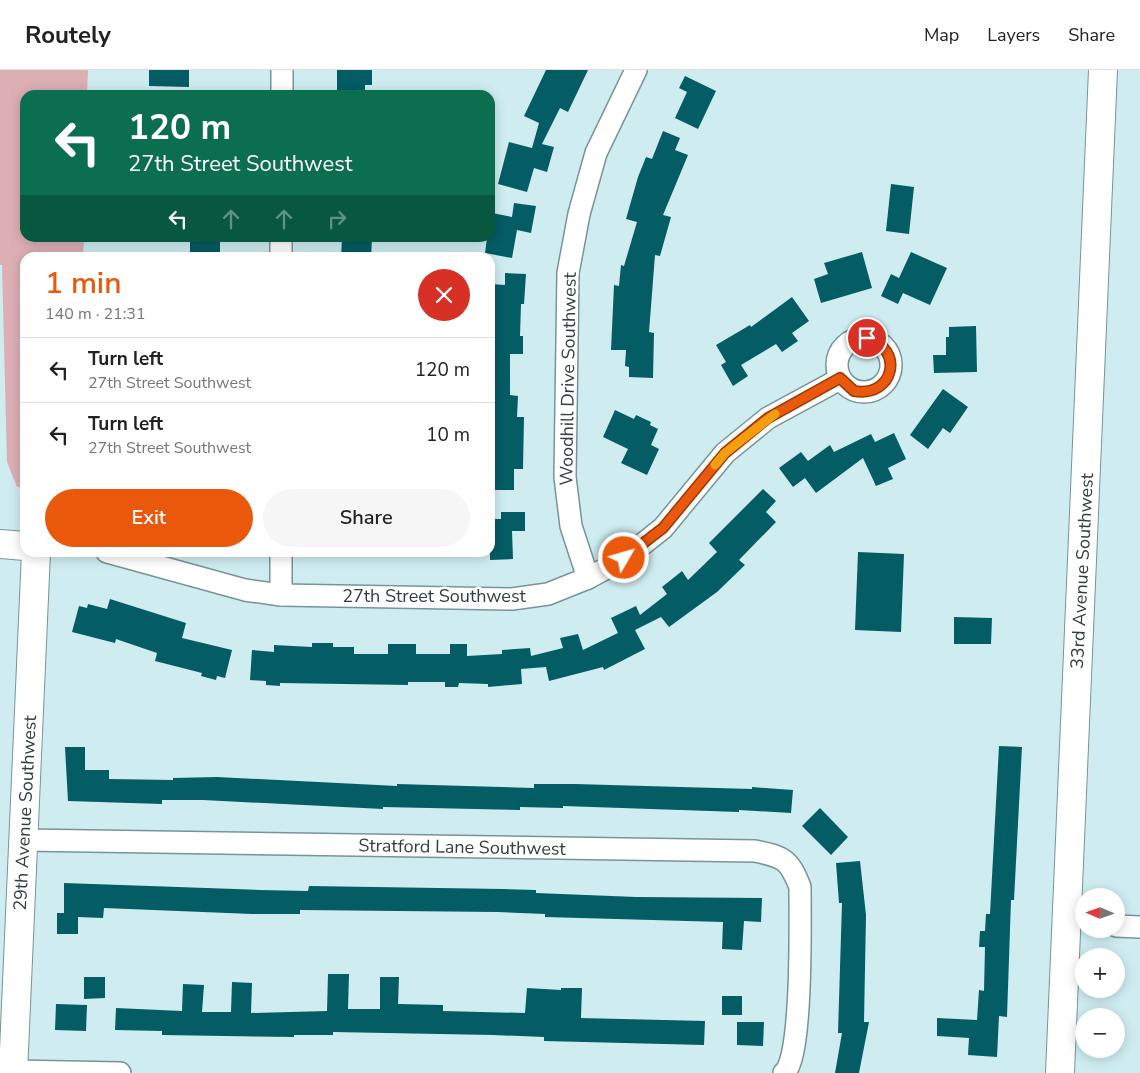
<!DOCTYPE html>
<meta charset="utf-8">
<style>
:root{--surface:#fff;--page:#f6f6f6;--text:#222;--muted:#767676;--line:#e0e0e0;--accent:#ea580c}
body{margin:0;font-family:"Nunito Sans",sans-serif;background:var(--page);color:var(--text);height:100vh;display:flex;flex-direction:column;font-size:19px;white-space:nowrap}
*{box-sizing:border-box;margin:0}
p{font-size:16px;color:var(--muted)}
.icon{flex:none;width:28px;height:28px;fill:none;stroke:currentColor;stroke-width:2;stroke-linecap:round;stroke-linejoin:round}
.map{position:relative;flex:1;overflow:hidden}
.drawer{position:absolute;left:20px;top:182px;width:475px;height:305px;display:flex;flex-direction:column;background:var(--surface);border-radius:15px;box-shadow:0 2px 12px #0003}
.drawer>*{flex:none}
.guide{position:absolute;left:20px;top:20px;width:475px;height:152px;border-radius:15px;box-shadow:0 2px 12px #0003;background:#0b6e4f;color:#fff;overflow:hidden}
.needle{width:32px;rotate:272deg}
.controls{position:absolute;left:1075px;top:818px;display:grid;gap:10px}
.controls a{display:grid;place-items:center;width:50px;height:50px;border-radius:50%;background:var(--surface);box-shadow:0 2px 12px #0003;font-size:25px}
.pin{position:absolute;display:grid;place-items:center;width:42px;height:42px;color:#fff;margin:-21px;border:2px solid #fff;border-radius:50%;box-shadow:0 1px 5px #0007}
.me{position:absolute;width:55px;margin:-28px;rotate:52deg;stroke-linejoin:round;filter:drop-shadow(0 0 4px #0008)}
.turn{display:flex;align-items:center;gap:18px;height:105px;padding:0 25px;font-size:22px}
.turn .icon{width:65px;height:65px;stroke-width:2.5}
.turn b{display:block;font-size:35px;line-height:42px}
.lanes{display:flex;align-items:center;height:48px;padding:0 25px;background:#0003;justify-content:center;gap:25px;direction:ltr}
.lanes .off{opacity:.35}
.round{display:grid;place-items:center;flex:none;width:52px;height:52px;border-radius:26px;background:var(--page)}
.summary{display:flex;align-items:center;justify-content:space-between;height:85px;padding:0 25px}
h1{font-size:30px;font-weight:600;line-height:38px;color:var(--accent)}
.cta{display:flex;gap:10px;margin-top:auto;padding:10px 25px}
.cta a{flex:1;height:58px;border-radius:30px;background:var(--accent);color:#fff;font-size:20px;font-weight:600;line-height:58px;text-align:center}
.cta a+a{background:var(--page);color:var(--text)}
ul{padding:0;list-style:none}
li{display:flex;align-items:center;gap:15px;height:65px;padding:0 25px;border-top:1px solid var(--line)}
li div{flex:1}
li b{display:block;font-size:19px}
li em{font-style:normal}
header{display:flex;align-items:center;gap:30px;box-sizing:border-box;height:70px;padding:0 25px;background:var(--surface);border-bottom:1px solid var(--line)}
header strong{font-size:24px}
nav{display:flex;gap:28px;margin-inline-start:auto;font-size:18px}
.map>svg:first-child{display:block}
.green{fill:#dcafb5}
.building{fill:#045c64}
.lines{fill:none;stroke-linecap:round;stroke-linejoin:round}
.street-casing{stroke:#789497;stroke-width:24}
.secondary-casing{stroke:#789497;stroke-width:30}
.street{stroke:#fff;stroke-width:21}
.secondary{stroke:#fff;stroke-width:28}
.route-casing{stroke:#983908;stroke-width:12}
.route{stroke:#ea580c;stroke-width:9}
.slow{stroke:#f59e0b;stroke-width:9}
.labels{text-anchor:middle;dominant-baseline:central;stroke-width:5;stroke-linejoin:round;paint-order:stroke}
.street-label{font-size:18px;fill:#323e3f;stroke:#fff}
</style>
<header>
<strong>Routely</strong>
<nav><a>Map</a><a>Layers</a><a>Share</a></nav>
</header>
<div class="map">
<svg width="1140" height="1003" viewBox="0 0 1140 1003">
<rect width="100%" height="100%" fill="#cfedf1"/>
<polygon class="green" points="0,0 88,0 87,25 25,25 25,168 84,168 83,187 25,188 25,417 17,417 7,392 2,195 0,195"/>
<g class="building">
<polygon points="149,0 189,0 189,17 149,16"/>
<polygon points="337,0 372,0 372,15 365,15 365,25 337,25"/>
<polygon points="546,0 588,0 568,42 560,38 542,74 554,77 547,102 534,98 527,122 498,114 509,72 532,78 539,53 524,46"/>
<polygon points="685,6 716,21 698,59 675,48 687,22 679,18"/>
<polygon points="663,61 680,68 675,80 688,85 663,145 671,147 660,186 655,185 649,262 654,263 653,308 629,307 629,297 625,296 626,280 611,280 614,215 619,216 621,195 624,196 637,152 626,149 638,107 646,87 652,89"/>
<polygon points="891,114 914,117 909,164 886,161"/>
<polygon points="514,133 536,136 531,163 517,160 512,188 485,183 487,168 490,168 492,143 512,147"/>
<rect x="190" y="168" width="30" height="20"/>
<polygon points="342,168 372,168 371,188 341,188"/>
<polygon points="862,182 872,218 821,233 814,209 828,204 824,193"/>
<polygon points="911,182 947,198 930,235 903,223 898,234 881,226 891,204 899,208"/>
<polygon points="505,203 526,204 524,234 521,234 520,266 523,266 523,284 510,284 510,325 518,326 517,347 524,347 523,399 514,399 514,420 490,420 491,214 505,215"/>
<polygon points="792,227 809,251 792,263 798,271 782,282 776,274 741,295 748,306 733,316 721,295 726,292 716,275 750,255 751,257"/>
<polygon points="976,256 977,302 934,303 933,285 946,285 946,267 949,267 949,257"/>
<polygon points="943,319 968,337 950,363 943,358 928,379 910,365"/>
<polygon points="615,340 634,349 636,345 651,352 650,355 658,359 651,375 659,379 647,405 621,393 628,379 603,367"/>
<polygon points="894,363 906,389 888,398 893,409 876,416 863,388 816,423 805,408 793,417 779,398 801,382 808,391 830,375 834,382 871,364 875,372"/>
<polygon points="763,419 776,431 766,442 776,452 739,490 745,495 717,522 669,557 661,547 635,560 645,579 604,600 603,597 549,611 546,597 521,599 522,614 488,617 488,614 459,613 458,617 445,617 445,612 408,612 408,615 280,613 280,616 266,615 266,611 250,610 252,580 274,582 274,575 312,577 312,573 333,573 333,577 354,577 354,584 388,584 388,574 416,574 416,584 450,584 450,574 467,574 467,586 502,584 502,580 530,578 531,586 563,578 560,568 578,564 583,580 618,563 611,548 636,536 640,545 667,524 662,517 682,501 688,510 717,482 709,473"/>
<polygon points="501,442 525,442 525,461 512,461 513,489 490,490 490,449 501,449"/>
<polygon points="858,482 904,484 901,562 855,560"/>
<polygon points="110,529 186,553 182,568 232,580 225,608 217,606 216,610 201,606 202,603 155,591 157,583 116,569 115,573 72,562 79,536 87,538 88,534 107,539"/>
<polygon points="954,547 992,548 991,574 954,574"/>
<polygon points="999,676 1022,677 1014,830 1011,830 1007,947 999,946 997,987 968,985 969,968 937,966 937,948 977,950 979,920 984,921 985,877 979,877 980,861 985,861 986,844 990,844"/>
<polygon points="65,677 85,677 85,700 109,700 109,709 173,710 173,708 217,707 397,716 397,714 534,718 534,714 575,714 752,719 752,717 793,720 791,743 739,740 739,742 563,736 563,738 520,737 520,740 383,737 383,739 203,730 162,730 162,734 68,731"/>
<polygon points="820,738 848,767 831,785 802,756"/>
<polygon points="860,791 866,845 864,952 869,952 859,1003 835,1003 842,963 838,963 842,833 839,833 836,793"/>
<polygon points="64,813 260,820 308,821 309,816 503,819 536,820 536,823 636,827 762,828 761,852 744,851 742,880 722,879 723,852 545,847 545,844 497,842 300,840 300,844 252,844 104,838 103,848 78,847 78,864 57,864 57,843 64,843"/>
<polygon points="328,904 349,904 348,939 380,939 380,907 399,907 398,934 443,935 443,941 525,943 527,918 561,920 561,918 582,918 581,948 705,951 704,975 544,971 544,967 493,965 333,962 333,965 294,965 294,967 162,965 162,961 115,960 116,938 182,941 183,914 204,915 202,942 231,942 232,912 252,913 251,943 327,941"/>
<polygon points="84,907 105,907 105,928 84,929"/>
<rect x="722" y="926" width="20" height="19"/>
<polygon points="56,934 87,935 86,961 55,960"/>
<polygon points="737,952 764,952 763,976 737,975"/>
</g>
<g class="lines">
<g class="street-casing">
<g id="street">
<polyline points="282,25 282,0"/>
<polyline points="281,188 281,168"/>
<circle cx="864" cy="295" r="27"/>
<polyline points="107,482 245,520 281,525 512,529 548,524 588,508 624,489 663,458 725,383 768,348 840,309"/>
<polyline points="588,508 571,456 565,407 568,203 579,144 596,83 636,0"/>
<polyline points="281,525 281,482"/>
<path d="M23,770L755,781C784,787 789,789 800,817C800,846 803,989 784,1003"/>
<polyline points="1116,856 1140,857"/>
<polyline points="13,1001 120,1003"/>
</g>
</g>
<g class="secondary-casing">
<g id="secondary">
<polyline points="0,474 25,476"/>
<polyline points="13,1003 36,482"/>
<polyline points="1060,1003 1103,0"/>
</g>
</g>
<use href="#street" class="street"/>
<use href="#secondary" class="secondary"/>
</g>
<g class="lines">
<g class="route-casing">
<path id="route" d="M624,488L663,458L725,383L768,348L840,308L854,321C894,328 905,279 867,268"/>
</g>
<use href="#route" class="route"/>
<polyline class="slow" points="715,395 725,383 775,344"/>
</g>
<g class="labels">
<g class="street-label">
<text transform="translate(568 309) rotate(-89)">Woodhill Drive Southwest</text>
<text transform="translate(1082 501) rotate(-87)">33rd Avenue Southwest</text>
<text x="434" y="526">27th Street Southwest</text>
<text transform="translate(25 743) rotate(-87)">29th Avenue Southwest</text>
<text transform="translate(462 777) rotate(1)">Stratford Lane Southwest</text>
</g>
</g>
</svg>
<div class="controls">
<a><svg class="needle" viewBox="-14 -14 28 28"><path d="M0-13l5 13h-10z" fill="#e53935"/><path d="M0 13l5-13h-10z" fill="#767676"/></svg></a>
<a>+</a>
<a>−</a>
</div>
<div class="pin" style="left:867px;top:268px;background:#d93025"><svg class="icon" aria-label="arrive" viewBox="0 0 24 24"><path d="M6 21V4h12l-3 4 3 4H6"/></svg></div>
<svg class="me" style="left:624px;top:488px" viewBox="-20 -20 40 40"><circle r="17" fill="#ea580c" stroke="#fff" stroke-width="3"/><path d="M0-11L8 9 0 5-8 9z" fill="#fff"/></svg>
<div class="guide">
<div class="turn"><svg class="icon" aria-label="left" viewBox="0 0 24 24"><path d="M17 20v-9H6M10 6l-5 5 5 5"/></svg><div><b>120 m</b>27th Street Southwest</div></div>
<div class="lanes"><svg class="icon" aria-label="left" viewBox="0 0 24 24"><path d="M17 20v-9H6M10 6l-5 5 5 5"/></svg><svg class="icon off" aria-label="ahead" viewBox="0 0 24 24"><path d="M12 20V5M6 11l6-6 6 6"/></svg><svg class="icon off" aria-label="ahead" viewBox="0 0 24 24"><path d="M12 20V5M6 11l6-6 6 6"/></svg><svg class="icon off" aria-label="right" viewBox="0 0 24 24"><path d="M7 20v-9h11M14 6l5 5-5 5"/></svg></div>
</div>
<section class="drawer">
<div class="summary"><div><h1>1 min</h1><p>140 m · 21:31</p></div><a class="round" style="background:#d93025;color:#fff"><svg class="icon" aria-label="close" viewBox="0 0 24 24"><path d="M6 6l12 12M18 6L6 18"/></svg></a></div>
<ul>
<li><svg class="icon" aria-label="left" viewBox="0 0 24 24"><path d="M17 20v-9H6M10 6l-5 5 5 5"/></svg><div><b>Turn left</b><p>27th Street Southwest</p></div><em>120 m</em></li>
<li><svg class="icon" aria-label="left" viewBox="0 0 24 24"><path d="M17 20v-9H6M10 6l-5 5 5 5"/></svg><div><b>Turn left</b><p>27th Street Southwest</p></div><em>10 m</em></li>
</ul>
<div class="cta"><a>Exit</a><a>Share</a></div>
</section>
</div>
